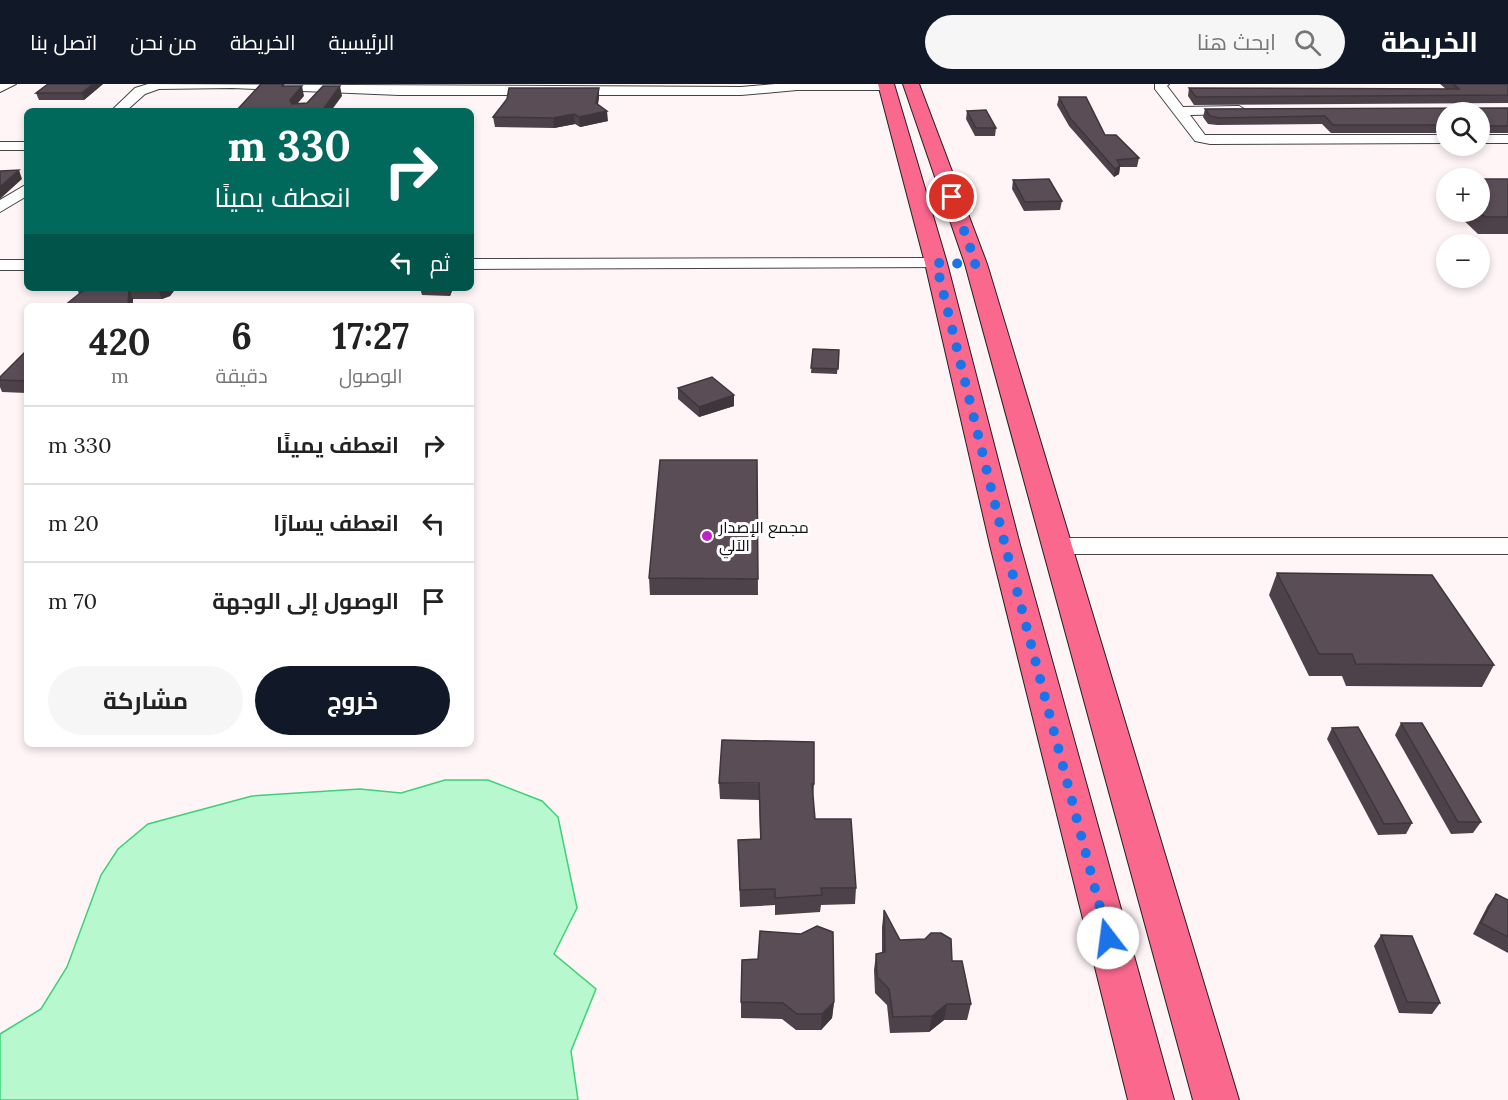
<!DOCTYPE html>
<html lang="ar">
<meta charset="utf-8">
<style>
:root{--surface:#fff;--page:#f6f6f6;--text:#222;--muted:#767676;--line:#e0e0e0;--accent:#111827}
body{margin:0;font-family:Lora,Cairo,serif;background:var(--page);color:var(--text);direction:rtl;height:100vh;display:flex;flex-direction:column;font-size:22px;white-space:nowrap}
*{box-sizing:border-box;margin:0}
p{font-size:20px;color:var(--muted)}
.icon{flex:none;width:33px;height:33px;fill:none;stroke:currentColor;stroke-width:2;stroke-linecap:round;stroke-linejoin:round}
.map{position:relative;flex:1;overflow:hidden;direction:ltr}
.details{position:absolute;left:24px;top:219px;width:450px;height:444px;display:flex;flex-direction:column;background:var(--surface);border-radius:9px;box-shadow:0 3px 9px #0003;direction:rtl}
.details>*{flex:none}
.top-card{position:absolute;left:24px;top:24px;width:450px;height:183px;border-radius:9px;box-shadow:0 3px 9px #0003;direction:rtl;background:#00695c;color:#fff;overflow:hidden}
.controls{position:absolute;left:1436px;top:18px;display:grid;gap:12px}
.controls a{display:grid;place-items:center;width:54px;height:54px;border-radius:50%;background:var(--surface);box-shadow:0 3px 9px #0003;font-size:30px}
.pin{position:absolute;display:grid;place-items:center;width:51px;height:51px;color:#fff;margin:-26px;border:3px solid #fff;border-radius:50%;box-shadow:0 2px 6px #0007}
.me{position:absolute;width:66px;margin:-33px;rotate:345deg;stroke-linejoin:round;filter:drop-shadow(0 0 4px #0008)}
.turn{display:flex;align-items:center;gap:21px;height:126px;padding:0 24px;font-size:27px}
.turn .icon{width:78px;height:78px;stroke-width:2.5}
.turn b{display:block;font-size:42px;line-height:51px}
.then{display:flex;align-items:center;height:57px;padding:0 24px;background:#0003;gap:12px;font-size:22px}
.eta{display:flex;justify-content:space-evenly;align-items:center;height:102px;text-align:center}
.eta b{font-size:36px;font-weight:700;line-height:42px}
.button{display:flex;gap:12px;margin-top:auto;padding:12px 24px}
.button a{flex:1;height:69px;border-radius:36px;background:var(--accent);color:#fff;font-size:24px;font-weight:700;line-height:69px;text-align:center}
.button a+a{background:var(--page);color:var(--text)}
ul{padding:0;list-style:none}
li{display:flex;align-items:center;gap:18px;height:78px;padding:0 24px;border-top:2px solid var(--line)}
li div{flex:1}
li b{display:block;font-size:22px}
li em{font-style:normal}
header{display:flex;align-items:center;gap:36px;box-sizing:border-box;height:84px;padding:0 30px;background:var(--accent);color:#fff}
header strong{font-size:28px}
nav{display:flex;gap:33px;margin-inline-start:auto;font-size:21px}
.search{width:420px;height:54px;background:var(--page);display:flex;align-items:center;gap:15px;box-sizing:border-box;padding:0 21px;border-radius:33px;color:var(--muted);font-size:22px}
.map>svg:first-child{display:block}
.water{fill:#b8f8cf;stroke:#3cd176;stroke-width:1.5}
.lines{fill:none;stroke-linecap:round;stroke-linejoin:round}
.minor-casing{stroke:#444;stroke-width:2}
.major-casing{stroke:#222;stroke-width:2}
.minor{fill:#fff;fill-rule:evenodd}
.major{fill:#fb688e;fill-rule:evenodd}
.wall{fill:#4d4249}
.shaded-wall{fill:#3f363c}
.building{fill:#5a4d55;stroke:#3f363c;stroke-width:1.5}
.route{stroke:#1a73e8;stroke-width:10;stroke-dasharray:0 18}
.poi-dot{fill:#bd23c7;stroke:#fff;stroke-width:2}
.labels{text-anchor:middle;dominant-baseline:central;stroke-width:6;stroke-linejoin:round;paint-order:stroke}
.poi-label{font-size:16px;fill:#111;stroke:#fff;text-anchor:start}
</style>
<header>
<strong>الخريطة</strong>
<div class="search"><svg class="icon" aria-label="search" viewBox="0 0 24 24"><circle cx="10" cy="10" r="6"/><path d="M15 15l6 6"/></svg>ابحث هنا</div>
<nav><a>الرئيسية</a><a>الخريطة</a><a>من نحن</a><a>اتصل بنا</a></nav>
</header>
<div class="map">
<svg width="1508" height="1016" viewBox="0 0 1508 1016">
<rect width="100%" height="100%" fill="#fff5f7"/>
<polygon class="water" points="445,696 488,696 542,717 558,733 577,824 554,870 596,905 571,967 578,1016 0,1016 0,950 41,925 67,883 101,791 118,765 148,740 252,712 360,705 401,709"/>
<g class="lines">
<g class="minor-casing">
<g id="minor">
<polygon points="0,0 16,0 0,8"/>
<polygon points="148,0 741,3 775,0 891,0 893,2 886,6 797,6 741,11 399,11 232,4 159,5 145,10 126,27 111,27 135,4"/>
<polygon points="1155,0 1169,0 1167,2 1183,23 1239,22 1246,26 1239,30 1190,31 1205,51 1446,51 1446,59 1210,60 1195,57 1155,5"/>
<rect x="1479" y="51" width="29" height="8"/>
<rect x="0" y="58" width="27" height="8"/>
<polygon points="27,100 27,112 0,128 0,116"/>
<polygon points="936,174 942,175 945,179 942,183 471,185 471,175"/>
<rect x="0" y="176" width="27" height="10"/>
<polygon points="1055,454 1508,454 1508,470 1055,470 1046,467 1043,462 1046,457"/>
</g>
</g>
<g class="major-casing">
<g id="major">
<polygon points="878,0 894,0 947,179 1020,461 1174,1016 1128,1016 990,461 925,179"/>
<polygon points="903,0 919,0 987,180 1239,1016 1193,1016 965,180"/>
</g>
</g>
<use href="#minor" class="minor"/>
<use href="#major" class="major"/>
</g>
<g class="wall">
<polygon points="48,0 103,0 84,16 39,16 36,9"/>
<polygon points="1440,0 1508,0 1508,19 1194,21 1188,12 1189,4 1446,5"/>
<polygon points="599,13 598,21 608,37 580,43 575,40 554,44 495,43 493,33"/>
<polygon points="1059,13 1105,51 1139,74 1137,83 1120,83 1119,90 1114,93 1069,42 1057,21"/>
<polygon points="1508,24 1508,49 1479,49 1479,28 1446,28 1446,49 1331,49 1322,40 1217,41 1208,40 1203,33 1205,25"/>
<polygon points="967,27 996,44 995,52 975,52 966,35"/>
<polygon points="1508,95 1508,150 1478,150 1455,128 1479,128"/>
<polygon points="1013,96 1062,117 1060,126 1024,127 1012,105"/>
<polygon points="1445,96 1446,96 1446,118 1439,112"/>
<polygon points="77,204 176,204 170,212 162,215 133,215 79,210"/>
<polygon points="420,204 453,204 450,212 422,211"/>
<polygon points="813,265 839,266 837,290 811,289"/>
<polygon points="27,266 27,309 2,308 0,303 0,293"/>
<polygon points="678,304 734,322 699,333 678,315"/>
<polygon points="757,376 758,511 650,511 649,494"/>
<polygon points="1277,489 1494,581 1482,603 1346,602 1342,592 1309,592 1269,511"/>
<polygon points="1401,639 1481,738 1473,749 1451,750 1395,651"/>
<polygon points="1332,644 1412,739 1406,750 1378,751 1327,655"/>
<polygon points="719,699 814,700 813,716 815,735 856,804 855,820 821,821 820,828 775,831 775,821 740,823 738,756 760,755 759,716 720,715"/>
<polygon points="1496,810 1508,816 1508,869 1473,850 1488,821"/>
<polygon points="884,826 900,856 952,877 971,920 967,936 944,936 929,948 890,949 887,921 875,909 874,886 876,870 882,869 882,843"/>
<polygon points="1381,851 1440,919 1432,930 1399,929 1374,862"/>
<polygon points="741,918 834,918 832,934 821,946 796,946 782,935 741,934"/>
</g>
<g class="shaded-wall">
<polygon points="93,0 103,0 84,16 82,9"/>
<polygon points="302,2 304,12 292,26 290,16"/>
<polygon points="340,2 342,12 331,27 322,27"/>
<polygon points="599,4 599,13 596,29 596,19"/>
<polygon points="607,27 608,37 580,43 579,33"/>
<polygon points="574,30 575,40 554,44 553,34"/>
<polygon points="1120,82 1119,90 1114,93 1115,85"/>
<polygon points="19,86 22,95 0,115 0,103"/>
<polygon points="129,204 133,215 133,222 128,222"/>
<polygon points="158,204 176,204 170,212 162,215"/>
<polygon points="449,204 453,204 450,212"/>
<polygon points="734,311 734,322 699,333 699,323"/>
<polygon points="834,918 832,934 821,946 822,930"/>
<polygon points="947,920 944,936 929,948 932,932"/>
</g>
<g class="building">
<polygon points="48,0 93,0 82,9 36,9"/>
<polygon points="261,0 284,0 282,2 302,2 290,16 292,20 307,19 323,2 340,2 322,27 236,27"/>
<polygon points="1453,0 1508,0 1508,11 1196,13 1189,4 1459,5"/>
<polygon points="509,4 599,4 596,19 607,27 579,33 574,30 553,34 493,33 507,15"/>
<polygon points="1059,13 1086,13 1105,51 1116,51 1139,74 1117,76 1120,82 1115,85 1070,34"/>
<polygon points="1508,24 1508,42 1479,42 1479,28 1446,28 1446,41 1333,41 1325,32 1219,34 1210,32 1205,25"/>
<polygon points="986,26 996,44 976,44 967,27"/>
<polygon points="19,86 0,103 0,87"/>
<polygon points="1049,95 1062,117 1025,118 1013,96"/>
<polygon points="1479,95 1508,95 1508,133 1485,133 1479,128"/>
<polygon points="80,204 158,204 129,204 128,222 64,222 84,206"/>
<polygon points="813,265 839,266 838,285 811,284"/>
<polygon points="27,266 27,297 0,296 0,293"/>
<polygon points="712,293 734,311 699,323 678,304"/>
<polygon points="660,376 757,376 758,495 649,494"/>
<polygon points="1277,489 1432,491 1494,581 1356,580 1352,570 1319,570"/>
<polygon points="1401,639 1422,639 1481,738 1458,738"/>
<polygon points="1358,643 1412,739 1384,740 1332,644"/>
<polygon points="722,656 814,658 814,700 812,700 815,735 851,735 856,804 821,804 822,811 775,814 775,805 740,806 738,756 761,755 759,699 719,699"/>
<polygon points="1496,810 1508,816 1508,853 1481,839"/>
<polygon points="884,826 900,856 925,855 931,849 941,849 951,855 952,877 962,877 971,920 947,920 932,932 893,933 889,905 877,893 876,870 885,868"/>
<polygon points="817,842 833,848 834,918 822,930 797,930 783,919 741,918 742,876 758,875 760,847 801,850"/>
<polygon points="1381,851 1412,852 1440,919 1407,918"/>
</g>
<g class="lines">
<polyline class="route" points="952,113 976,180 936,179 1005,461 1108,854"/>
</g>
<circle class="poi-dot" cx="707" cy="452" r="6"/>
<g class="labels">
<g class="poi-label">
<text x="719" y="443">مجمع الإصدار<tspan x="719" dy="18">الآلي</tspan></text>
</g>
</g>
</svg>
<div class="controls">
<a><svg class="icon" aria-label="search" viewBox="0 0 24 24"><circle cx="10" cy="10" r="6"/><path d="M15 15l6 6"/></svg></a>
<a>+</a>
<a>−</a>
</div>
<div class="pin" style="left:952px;top:113px;background:#d93025"><svg class="icon" aria-label="arrive" viewBox="0 0 24 24"><path d="M6 21V4h12l-3 4 3 4H6"/></svg></div>
<svg class="me" style="left:1108px;top:854px" viewBox="-20 -20 40 40"><circle r="19" fill="#fff"/><path d="M0-13L10 11 0 6-10 11z" fill="#1a73e8"/></svg>
<div class="top-card">
<div class="turn"><svg class="icon" aria-label="right" viewBox="0 0 24 24"><path d="M7 20v-9h11M14 6l5 5-5 5"/></svg><div><b>330 m</b>انعطف يمينًا</div></div>
<div class="then">ثم<svg class="icon" aria-label="left" viewBox="0 0 24 24"><path d="M17 20v-9H6M10 6l-5 5 5 5"/></svg></div>
</div>
<section class="details">
<div class="eta">
<div><b>17:27</b><p>الوصول</p></div>
<div><b>6</b><p>دقيقة</p></div>
<div><b>420</b><p>m</p></div>
</div>
<ul>
<li><svg class="icon" aria-label="right" viewBox="0 0 24 24"><path d="M7 20v-9h11M14 6l5 5-5 5"/></svg><div><b>انعطف يمينًا</b></div><em>330 m</em></li>
<li><svg class="icon" aria-label="left" viewBox="0 0 24 24"><path d="M17 20v-9H6M10 6l-5 5 5 5"/></svg><div><b>انعطف يسارًا</b></div><em>20 m</em></li>
<li><svg class="icon" aria-label="arrive" viewBox="0 0 24 24"><path d="M6 21V4h12l-3 4 3 4H6"/></svg><div><b>الوصول إلى الوجهة</b></div><em>70 m</em></li>
</ul>
<div class="button"><a>خروج</a><a>مشاركة</a></div>
</section>
</div>
